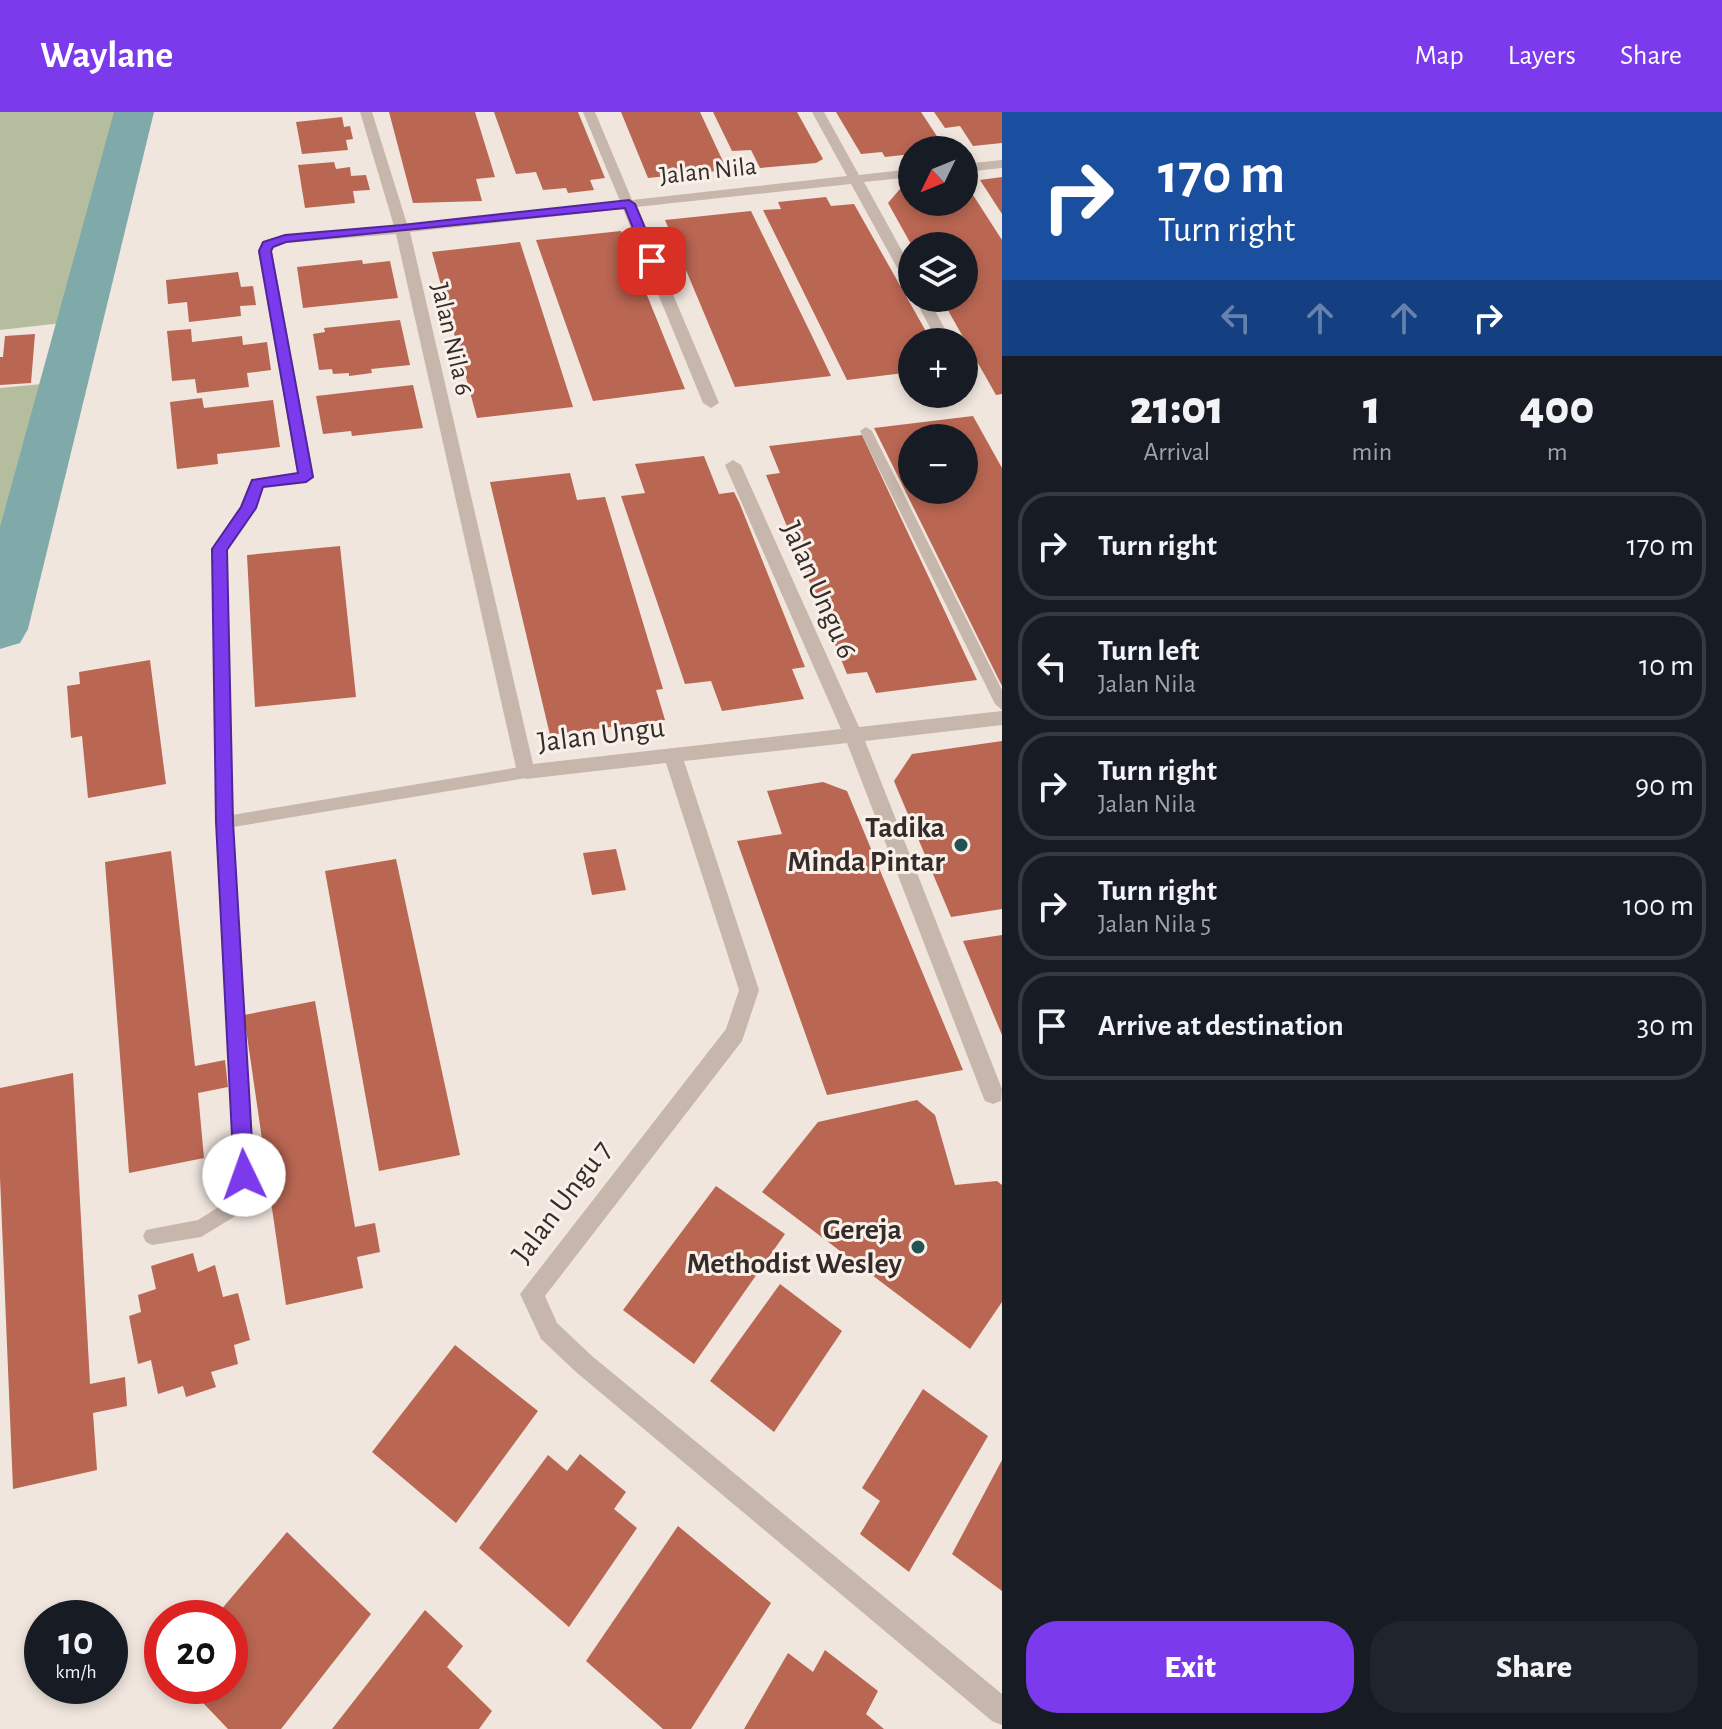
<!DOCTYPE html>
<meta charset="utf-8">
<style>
:root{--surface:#171b24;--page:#20242c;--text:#f1f3f6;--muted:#9ea1a6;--line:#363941;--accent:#7c3aed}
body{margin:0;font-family:"Alegreya Sans",sans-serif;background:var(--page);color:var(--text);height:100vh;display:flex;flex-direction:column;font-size:30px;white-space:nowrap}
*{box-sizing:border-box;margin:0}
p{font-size:26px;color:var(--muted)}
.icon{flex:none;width:44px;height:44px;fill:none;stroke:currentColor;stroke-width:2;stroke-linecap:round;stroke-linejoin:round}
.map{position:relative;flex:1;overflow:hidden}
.side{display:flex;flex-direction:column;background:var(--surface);width:720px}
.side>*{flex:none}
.guide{background:#1a4fa0;color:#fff;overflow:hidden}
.needle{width:52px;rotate:227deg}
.controls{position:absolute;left:898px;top:24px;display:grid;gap:16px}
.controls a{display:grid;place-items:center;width:80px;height:80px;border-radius:50%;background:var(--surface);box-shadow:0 4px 12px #0003;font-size:40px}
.speed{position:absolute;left:24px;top:1488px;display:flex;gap:16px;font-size:40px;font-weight:700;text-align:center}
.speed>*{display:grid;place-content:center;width:104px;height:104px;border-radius:50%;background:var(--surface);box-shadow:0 4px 12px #0003;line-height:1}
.speed small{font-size:20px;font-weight:400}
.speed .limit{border:12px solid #d22;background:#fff;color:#111}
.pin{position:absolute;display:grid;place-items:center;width:68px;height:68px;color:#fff;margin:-34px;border-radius:16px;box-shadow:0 4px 12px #0006}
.me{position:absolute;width:88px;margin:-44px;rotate:357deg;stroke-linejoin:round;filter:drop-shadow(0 0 6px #0008)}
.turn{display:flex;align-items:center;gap:28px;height:168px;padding:0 24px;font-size:36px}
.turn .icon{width:104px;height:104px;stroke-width:2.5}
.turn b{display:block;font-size:56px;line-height:68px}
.lanes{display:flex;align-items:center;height:76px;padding:0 24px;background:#0003;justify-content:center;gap:40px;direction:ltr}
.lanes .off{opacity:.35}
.eta{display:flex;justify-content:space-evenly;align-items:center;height:136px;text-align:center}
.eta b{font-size:48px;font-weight:800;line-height:56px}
.action{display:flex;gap:16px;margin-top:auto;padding:16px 24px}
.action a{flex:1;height:92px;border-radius:32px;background:var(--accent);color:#fff;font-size:32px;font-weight:800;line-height:92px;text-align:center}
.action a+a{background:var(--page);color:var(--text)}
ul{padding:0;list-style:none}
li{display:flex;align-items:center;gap:24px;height:108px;margin:0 16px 12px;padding:0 8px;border:4px solid var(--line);border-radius:32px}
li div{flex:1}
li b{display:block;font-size:30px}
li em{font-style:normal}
header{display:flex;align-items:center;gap:48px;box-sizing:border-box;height:112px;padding:0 40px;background:var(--accent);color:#fff}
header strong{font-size:38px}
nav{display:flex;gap:44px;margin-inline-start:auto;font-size:28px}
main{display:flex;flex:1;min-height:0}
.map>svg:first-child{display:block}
.green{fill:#b5bd9f}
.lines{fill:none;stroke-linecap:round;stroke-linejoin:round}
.river{fill:#7faaa9;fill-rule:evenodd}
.building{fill:#b96652;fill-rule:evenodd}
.lane{fill:#c7b6ab;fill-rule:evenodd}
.street{fill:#c7b6ab;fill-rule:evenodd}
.route{fill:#7c3aed;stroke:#51269a;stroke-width:2}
.poi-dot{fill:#235252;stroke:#f8f0e9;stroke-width:3}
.labels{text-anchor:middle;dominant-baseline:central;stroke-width:6;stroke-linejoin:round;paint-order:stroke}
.far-street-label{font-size:26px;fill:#352c29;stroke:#f8f0e9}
.street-label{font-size:30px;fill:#352c29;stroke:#f8f0e9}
.poi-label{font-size:30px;font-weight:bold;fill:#352c29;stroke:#f8f0e9;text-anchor:end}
</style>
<header>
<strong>Waylane</strong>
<nav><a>Map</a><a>Layers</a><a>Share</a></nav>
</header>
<main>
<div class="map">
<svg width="1002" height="1617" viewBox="0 0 1002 1617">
<rect width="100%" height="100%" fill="#f0e6de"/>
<g class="green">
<polygon points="0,0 121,0 62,211 0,218"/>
<polygon points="53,271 0,432 0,276"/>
</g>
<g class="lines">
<polygon class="river" points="114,0 154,0 28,517 20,531 0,537 0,415"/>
</g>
<g class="building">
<polygon points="389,0 475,0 495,65 476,67 482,89 413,91"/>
<polygon points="494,0 578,0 605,66 590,68 594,78 568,81 566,76 543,78 536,60 516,62"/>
<polygon points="621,0 700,0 727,58 648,66"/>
<polygon points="713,0 797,0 823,47 816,51 760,56 751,38 732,39"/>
<polygon points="836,0 921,0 946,38 912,38 912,42 885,45 882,40 861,42"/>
<polygon points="934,0 1002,0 1002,31 973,34 960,14 945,16"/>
<polygon points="342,5 344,15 350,14 353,27 346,28 348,38 302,42 296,10"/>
<polygon points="334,50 336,57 350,55 351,64 366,63 370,78 353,79 355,91 305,96 298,53"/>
<polygon points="1002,65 1002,102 980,68"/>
<polygon points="964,69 1002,128 1002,282 996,283 941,186 964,186 964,134 912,134 888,91 900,77 912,76 912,90 964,90"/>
<polygon points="826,85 831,94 854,92 932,230 912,230 912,260 847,268 763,98 781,97 778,90"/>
<polygon points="751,99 811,222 831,264 735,275 665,108"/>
<polygon points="621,119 685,277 593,289 536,128"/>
<polygon points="520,130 573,295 477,306 432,140"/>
<polygon points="362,148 363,152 390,149 398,186 303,196 297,155"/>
<polygon points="238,160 241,175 253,174 256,193 240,194 241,204 189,210 187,190 168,192 166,168"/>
<polygon points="400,208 410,253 371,257 372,261 349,264 349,261 333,262 332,257 319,258 313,222 325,220 324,216"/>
<polygon points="191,217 192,230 242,224 243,233 267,230 271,258 247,261 249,275 197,281 195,267 172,269 167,219"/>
<polygon points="35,222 31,271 0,273 0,245 3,245 5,224"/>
<polygon points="413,273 423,316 352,324 351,319 323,322 316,284"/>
<polygon points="202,286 204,296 273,288 280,335 217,342 218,352 177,357 170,290"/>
<path d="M973,304L1002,356V574L874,316ZM912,326H964V378H912Z"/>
<polygon points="862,323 977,568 876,581 867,560 847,562 766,363 780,361 769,334"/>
<polygon points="704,344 719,382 734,380 739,390 805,555 792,557 804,587 722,599 711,569 685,572 621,384 645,381 635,352"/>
<polygon points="570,361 577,388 605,385 663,577 656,578 665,608 550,623 490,370"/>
<polygon points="340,434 356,585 255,595 247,443"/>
<polygon points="150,548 166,672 88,686 82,624 71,626 67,574 80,572 79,560"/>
<polygon points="1002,629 1002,797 951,805 894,669 912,642"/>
<polygon points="823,670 847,679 963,958 827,983 737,729 782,722 767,679"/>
<polygon points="616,737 626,778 592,783 583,741"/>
<polygon points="171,739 195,954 225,948 228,975 198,981 204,1046 129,1061 105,750"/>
<polygon points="396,747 460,1043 379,1059 325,759"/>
<polygon points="1002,823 1002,923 963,829"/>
<polygon points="315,889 355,1115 375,1111 380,1140 357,1145 363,1176 286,1193 244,903"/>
<polygon points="73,961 90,1272 125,1265 127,1294 93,1301 97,1358 13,1377 0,1065 0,976"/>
<polygon points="917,988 935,1003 955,1073 997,1069 1002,1073 1002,1190 970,1237 762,1080 818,1010"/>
<polygon points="716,1074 785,1122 694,1252 623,1198"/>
<polygon points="193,1141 198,1160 215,1153 223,1185 238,1181 250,1228 234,1233 238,1252 211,1260 216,1275 186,1285 183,1274 158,1282 151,1248 138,1252 129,1204 141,1200 138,1183 156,1177 151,1154"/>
<polygon points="780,1172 842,1219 774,1320 710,1269"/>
<polygon points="455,1233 538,1299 456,1411 372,1340"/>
<polygon points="923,1277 988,1324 909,1460 860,1422 880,1389 862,1376"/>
<polygon points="580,1342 626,1380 614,1397 637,1416 569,1515 479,1436 548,1343 567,1359"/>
<polygon points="1002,1348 1002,1479 952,1442"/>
<polygon points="678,1414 771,1491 691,1617 663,1617 586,1549"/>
<polygon points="287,1420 371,1502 281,1617 228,1617 187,1574 230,1574 230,1506 214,1506"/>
<polygon points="425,1498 463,1534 447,1555 492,1599 479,1617 332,1617"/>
<polygon points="825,1538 878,1579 866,1602 884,1617 744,1617 788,1541 813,1560"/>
</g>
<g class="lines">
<g class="lane">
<polygon points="866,315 872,319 1002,578 1002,598 995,592 860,319"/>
<polygon points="306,361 312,365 311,368 262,375 255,396 227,437 232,703 526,654 533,660 526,666 233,715 253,1063 234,1105 201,1125 152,1133 146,1130 143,1124 146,1118 198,1108 222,1093 235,1063 217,710 213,437 242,395 252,368"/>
</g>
<g class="street">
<polygon points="360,0 372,0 407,112 620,89 583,0 595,0 632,88 847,64 812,0 824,0 859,63 912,57 912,65 864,70 912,157 912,174 905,170 851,72 636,95 719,291 711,296 703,291 623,97 410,120 533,652 841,617 725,353 733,348 741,353 859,615 1002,599 1002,613 865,629 1002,977 1001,989 993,992 985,989 982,982 847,631 684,649 759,878 742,929 545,1184 557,1211 592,1244 1002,1582 1002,1613 992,1609 576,1260 541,1227 520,1182 726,917 739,878 666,651 526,667 517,660 396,122 286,131 274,135 272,139 314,365 306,370 298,365 258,139 263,129 285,123 394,114"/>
<polygon points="1002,48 1002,56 964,60 964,52"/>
<polygon points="914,186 928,186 952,230 938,230"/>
</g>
</g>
<polygon class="route" points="629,88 635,92 659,149 657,151 646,149 625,96 286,130 273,135 271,139 313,365 306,370 263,375 256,396 227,438 233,710 254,1063 251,1070 244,1072 237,1070 234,1063 216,710 212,437 241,395 252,368 298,361 259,139 263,130 285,123 402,113"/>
<g class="poi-dot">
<circle cx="961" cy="733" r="8"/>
<circle cx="918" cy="1135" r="8"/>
</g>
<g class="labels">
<g class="far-street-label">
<text transform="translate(708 59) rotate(-6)">Jalan Nila</text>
<text transform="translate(452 227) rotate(77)">Jalan Nila 6</text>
</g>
<g class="street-label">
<text transform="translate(819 478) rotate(66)">Jalan Ungu 6</text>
<text transform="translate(601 623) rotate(-7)">Jalan Ungu</text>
<text transform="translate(562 1090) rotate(-53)">Jalan Ungu 7</text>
</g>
<g class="poi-label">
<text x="945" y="716">Tadika<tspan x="945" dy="34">Minda Pintar</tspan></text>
<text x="902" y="1118">Gereja<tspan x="902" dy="34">Methodist Wesley</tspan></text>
</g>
</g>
</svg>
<div class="controls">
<a><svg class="needle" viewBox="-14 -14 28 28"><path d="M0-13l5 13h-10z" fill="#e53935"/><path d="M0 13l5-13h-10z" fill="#9ea1a6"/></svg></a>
<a><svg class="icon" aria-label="layers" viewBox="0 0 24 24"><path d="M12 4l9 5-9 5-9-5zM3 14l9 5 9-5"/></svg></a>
<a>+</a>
<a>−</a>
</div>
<div class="speed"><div>10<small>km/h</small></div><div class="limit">20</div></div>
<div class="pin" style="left:652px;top:149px;background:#d93025"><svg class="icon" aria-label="arrive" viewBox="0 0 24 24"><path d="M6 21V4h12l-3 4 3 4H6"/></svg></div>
<svg class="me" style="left:244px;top:1063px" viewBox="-20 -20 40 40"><circle r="19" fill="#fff"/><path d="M0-13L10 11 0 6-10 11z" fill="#7c3aed"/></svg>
</div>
<section class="side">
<div class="guide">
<div class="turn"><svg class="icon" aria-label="right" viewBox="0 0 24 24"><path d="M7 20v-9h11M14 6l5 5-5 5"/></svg><div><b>170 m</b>Turn right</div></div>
<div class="lanes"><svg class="icon off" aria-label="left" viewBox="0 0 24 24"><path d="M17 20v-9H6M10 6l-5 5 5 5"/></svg><svg class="icon off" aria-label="ahead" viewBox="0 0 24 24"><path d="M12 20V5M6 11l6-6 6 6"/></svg><svg class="icon off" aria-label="ahead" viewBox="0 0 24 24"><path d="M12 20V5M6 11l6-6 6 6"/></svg><svg class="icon" aria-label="right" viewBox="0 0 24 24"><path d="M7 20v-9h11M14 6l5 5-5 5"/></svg></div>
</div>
<div class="eta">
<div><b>21:01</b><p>Arrival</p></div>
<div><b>1</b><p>min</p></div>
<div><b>400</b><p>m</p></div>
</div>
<ul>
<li><svg class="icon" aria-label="right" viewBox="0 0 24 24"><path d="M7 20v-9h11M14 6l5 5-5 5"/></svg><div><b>Turn right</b></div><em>170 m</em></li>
<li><svg class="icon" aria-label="left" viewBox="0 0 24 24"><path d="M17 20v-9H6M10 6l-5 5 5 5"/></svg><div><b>Turn left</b><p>Jalan Nila</p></div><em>10 m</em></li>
<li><svg class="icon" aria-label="right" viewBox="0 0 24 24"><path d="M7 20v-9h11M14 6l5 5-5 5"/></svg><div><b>Turn right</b><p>Jalan Nila</p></div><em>90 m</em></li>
<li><svg class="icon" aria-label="right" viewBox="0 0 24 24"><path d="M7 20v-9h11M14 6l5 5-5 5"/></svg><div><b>Turn right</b><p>Jalan Nila 5</p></div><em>100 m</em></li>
<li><svg class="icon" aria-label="arrive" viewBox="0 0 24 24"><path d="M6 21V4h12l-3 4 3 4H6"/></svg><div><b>Arrive at destination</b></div><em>30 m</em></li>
</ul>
<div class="action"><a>Exit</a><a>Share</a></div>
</section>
</main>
